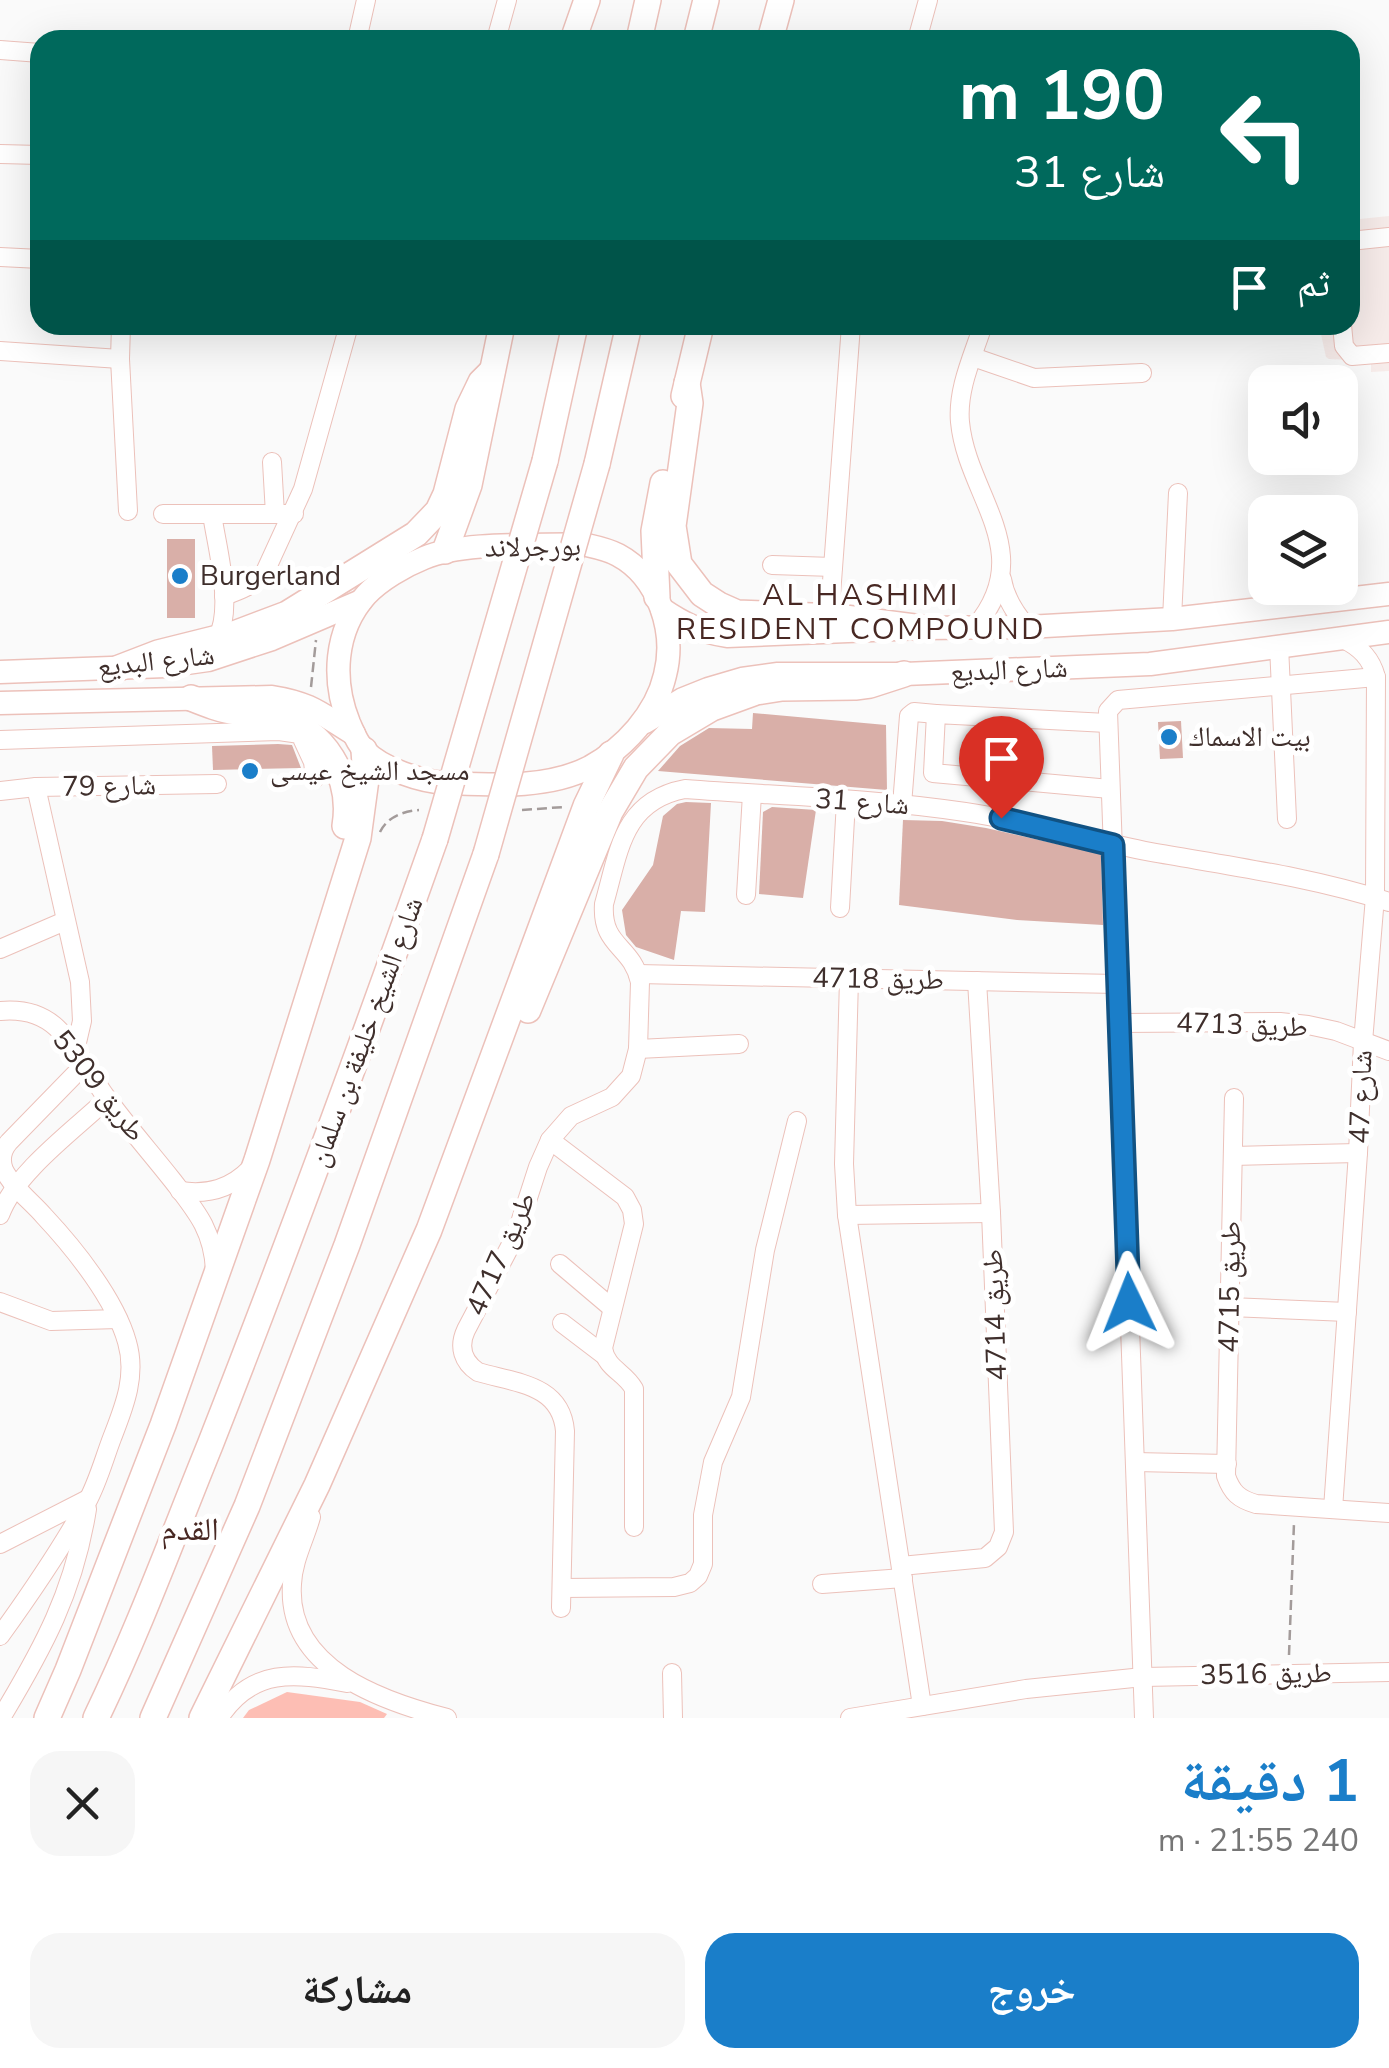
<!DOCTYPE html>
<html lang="ar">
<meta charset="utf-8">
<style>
:root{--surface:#fff;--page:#f6f6f6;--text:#222;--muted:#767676;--accent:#1a7ec9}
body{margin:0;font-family:"Nunito Sans","Noto Naskh Arabic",sans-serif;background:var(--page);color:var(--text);direction:rtl;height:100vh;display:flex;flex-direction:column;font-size:38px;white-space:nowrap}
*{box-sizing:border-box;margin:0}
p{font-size:32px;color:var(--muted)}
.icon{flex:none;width:55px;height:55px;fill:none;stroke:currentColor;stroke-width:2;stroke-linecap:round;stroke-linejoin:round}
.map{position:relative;height:1718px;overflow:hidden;direction:ltr}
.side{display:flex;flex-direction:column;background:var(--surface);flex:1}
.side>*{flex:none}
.banner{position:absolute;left:30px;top:30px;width:1330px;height:305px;border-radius:30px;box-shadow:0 10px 40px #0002;direction:rtl;background:#00695c;color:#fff;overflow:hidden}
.tools{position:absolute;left:1248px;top:365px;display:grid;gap:20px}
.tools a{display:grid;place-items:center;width:110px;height:110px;border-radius:20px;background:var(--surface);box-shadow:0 10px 40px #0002;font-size:50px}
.pin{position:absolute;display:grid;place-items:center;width:85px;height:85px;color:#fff;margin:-102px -42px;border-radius:50% 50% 50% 0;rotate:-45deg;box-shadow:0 0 10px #0007}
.pin .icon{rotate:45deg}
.me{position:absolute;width:110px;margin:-55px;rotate:358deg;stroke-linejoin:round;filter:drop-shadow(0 0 8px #0008)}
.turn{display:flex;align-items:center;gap:35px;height:210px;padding:0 30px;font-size:45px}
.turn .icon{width:130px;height:130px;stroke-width:2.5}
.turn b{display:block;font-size:70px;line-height:85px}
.then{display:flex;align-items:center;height:95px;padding:0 30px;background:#0003;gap:20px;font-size:38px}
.round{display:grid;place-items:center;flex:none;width:105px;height:105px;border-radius:30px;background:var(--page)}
.headline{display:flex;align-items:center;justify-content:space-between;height:170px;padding:0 30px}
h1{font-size:60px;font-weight:700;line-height:75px;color:var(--accent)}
.action{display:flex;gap:20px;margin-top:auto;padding:20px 30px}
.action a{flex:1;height:115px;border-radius:30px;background:var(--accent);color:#fff;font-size:40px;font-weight:700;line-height:115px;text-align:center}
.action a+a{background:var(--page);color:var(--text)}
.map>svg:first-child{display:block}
.built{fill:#f7ecea}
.green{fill:#fdbeb4}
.building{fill:#d9afa8}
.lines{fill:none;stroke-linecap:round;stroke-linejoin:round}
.minor-casing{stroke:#ecc1ba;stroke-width:20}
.major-casing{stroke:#ecc1ba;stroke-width:25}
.highway-casing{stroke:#ecc1ba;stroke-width:28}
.path{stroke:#a39b9a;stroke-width:2.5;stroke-dasharray:10 5;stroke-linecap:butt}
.minor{stroke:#fff;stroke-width:18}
.major{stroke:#fff;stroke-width:22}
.highway{stroke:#fff;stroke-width:25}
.highway-bridge-casing{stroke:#ecc1ba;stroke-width:28;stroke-linecap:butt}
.highway-bridge{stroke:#fff;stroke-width:25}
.route-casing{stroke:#115283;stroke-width:25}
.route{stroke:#1a7ec9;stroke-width:18}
.poi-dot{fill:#1a7ec9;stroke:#fff;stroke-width:4}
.labels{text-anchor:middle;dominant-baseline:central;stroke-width:10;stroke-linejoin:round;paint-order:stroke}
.street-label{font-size:28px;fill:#3f2f2c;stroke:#fff}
.poi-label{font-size:28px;fill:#3f2f2c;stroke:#fff;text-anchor:start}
.neighbourhood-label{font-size:30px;letter-spacing:2.5px;fill:#482823;stroke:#fff}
.quarter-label{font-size:32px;fill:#482823;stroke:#fff}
</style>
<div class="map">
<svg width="1389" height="1718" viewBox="0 0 1389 1718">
<rect width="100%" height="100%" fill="#fafafa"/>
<polygon class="built" points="1389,216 1389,371 1371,372 1371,361 1329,359 1326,357 1319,325 1350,325 1350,220"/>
<polygon class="green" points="287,1692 360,1702 387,1714 384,1718 243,1718 249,1710"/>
<g class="building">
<rect x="167" y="539" width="28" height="79"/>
<polygon points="753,713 886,725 887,790 658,771 680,746 709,728 752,729"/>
<polygon points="1181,721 1183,758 1160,759 1158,722"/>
<polygon points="278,744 292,745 301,768 213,770 212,746"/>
<polygon points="686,802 711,803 705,912 681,911 674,960 636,947 626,935 622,910 653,865 663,816 677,804"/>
<polygon points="772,807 816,810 803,898 759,894 763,812"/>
<polygon points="903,820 942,821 986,828 1101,854 1103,925 1017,920 899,905"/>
</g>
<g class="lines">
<g class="minor-casing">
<g id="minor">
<polyline points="357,40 366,0"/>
<polyline points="496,40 507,0"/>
<polyline points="917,40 928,0"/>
<polyline points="0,50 40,53"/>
<polyline points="0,154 40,155"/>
<polyline points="1350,241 1389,237"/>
<polyline points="0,257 40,259"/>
<polyline points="121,325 120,359 128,511"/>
<polyline points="1342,325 1344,346 1352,356 1389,353"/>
<polyline points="0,351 120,359"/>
<polyline points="973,357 1034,378 1142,373"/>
<polyline points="272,462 275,514"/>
<polyline points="163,514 294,514"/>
<path d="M212,514C217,549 234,607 217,639"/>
<polyline points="772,565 833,567"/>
<path d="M1002,579C1005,598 1015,613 1027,627"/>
<path d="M224,596C241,590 254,585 265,572L303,489L349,325"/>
<polyline points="821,617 831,595 851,325"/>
<polyline points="1172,619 1178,493"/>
<path d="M976,626C1038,551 967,496 960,422C957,389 973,356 983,325"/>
<polyline points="1279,646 1287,819"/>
<polyline points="1107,723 936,714 933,773 1110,789"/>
<polyline points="0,740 279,731 300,734 313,762 315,778"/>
<polyline points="36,787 80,982 82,1021 75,1051"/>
<polyline points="0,791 36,787 217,784"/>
<polyline points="902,805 909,716 914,712 936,714"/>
<polyline points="746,895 752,794"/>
<polyline points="840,908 846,801"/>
<polyline points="0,949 65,921"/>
<polyline points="638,974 1117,984"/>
<polyline points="849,979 844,1164 847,1215 922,1706"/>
<path d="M0,1011C21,1009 41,1013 57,1028C77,1047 90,1075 106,1097C127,1126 151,1153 173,1181C196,1211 213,1230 215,1270"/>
<polyline points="1119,1023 1280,1022 1308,1025 1336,1031 1389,1051"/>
<polyline points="638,1049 739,1044"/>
<path d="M1234,1098L1226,1476C1232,1493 1239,1499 1256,1504L1389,1513"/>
<path d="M550,1140L625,1197L632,1210L634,1224L603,1348C606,1369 625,1372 634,1389V1527"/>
<polyline points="1233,1156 1358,1153"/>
<path d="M180,1191C208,1195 231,1189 251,1168"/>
<path d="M0,1215C15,1173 74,1130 107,1099"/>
<polyline points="847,1215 991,1213"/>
<polyline points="560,1264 612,1308"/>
<polyline points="0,1302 51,1321 118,1319"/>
<polyline points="1230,1307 1347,1312"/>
<polyline points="562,1323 604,1355"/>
<polyline points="1135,1462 1227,1464"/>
<path d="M1333,1509L1358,1153L1363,1042L1375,897L1376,677C1371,658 1360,647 1343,639"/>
<path d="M311,1517C305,1539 293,1560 292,1584C286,1668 381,1701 447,1718"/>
<polyline points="0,1544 88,1499"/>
<polyline points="901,1566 985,1558 998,1547 1004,1532 991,1213 977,981"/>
<polyline points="822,1584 903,1578"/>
<polyline points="562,1588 674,1587 690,1583 698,1576 703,1564 703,1515 713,1462 741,1397 765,1250 797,1121"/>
<path d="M561,1608L565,1431C561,1384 515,1383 478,1372C463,1362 458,1347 466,1330L516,1235L538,1167L550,1140L571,1116L612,1097L631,1076L638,1049L640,982C632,945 601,947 604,904C619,852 622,801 685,789C778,796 873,798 965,812C1028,821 1089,840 1151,852C1230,866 1312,877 1389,902"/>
<path d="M0,1636C31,1593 62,1548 87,1502C98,1482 104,1459 112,1438C124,1407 137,1376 127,1342C115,1299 74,1248 44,1216C31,1201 13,1188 4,1170C0,1160 2,1150 9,1142L84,1065"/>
<polyline points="672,1673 673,1718"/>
<path d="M1,1718C43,1648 74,1592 87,1509"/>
<path d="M219,1718C252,1667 295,1673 347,1683"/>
<polyline points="850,1718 1026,1689 1143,1677 1389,1672"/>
<polyline points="1144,1718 1108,711 1118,700 1376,677"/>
</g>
</g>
<g class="major-casing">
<g id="major">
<path d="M582,544C595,547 607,549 618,555C659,577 676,632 665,675C656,714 624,748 590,767C548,789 493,785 447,783C422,782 382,769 364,750C357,743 353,732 349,723C332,681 334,631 366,595C380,580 404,566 424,558C464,541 537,546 582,544Z"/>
<path d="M662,609C684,624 701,632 727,636L922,628L1027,627L1172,619L1389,594"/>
<polyline points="0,672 166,666 208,660 272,639 361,601"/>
<path d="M0,703L272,697C311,703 321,714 354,734"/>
<polyline points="645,722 683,699 708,689 742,679 778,674 904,674 1150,664 1389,632"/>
</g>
</g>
<g class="highway-casing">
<g id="highway">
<polyline points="573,40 587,0"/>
<polyline points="639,40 648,0"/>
<polyline points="696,40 706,0"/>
<polyline points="770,40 781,0"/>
<polyline points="687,383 690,403 673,526 679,564 702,594 719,605 737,613 837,617 922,628"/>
<polyline points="684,396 701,325"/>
<polyline points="545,461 575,325"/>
<polyline points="597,464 629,325"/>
<polyline points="445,551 469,485 502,325"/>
<polyline points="657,597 654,531 663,483"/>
<polyline points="119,668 158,653 234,634 287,614 416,534 438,511 446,494 468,409 481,382 492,371"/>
<path d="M191,698C206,704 221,710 237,712C250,714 263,714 276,717C325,729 353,778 345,826"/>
<polyline points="528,1010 610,812 636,768 670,733 712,708 756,692 782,688 855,687 870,685 904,674"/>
<polyline points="47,1718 68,1670 163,1425 257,1160 358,838 366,779 364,750"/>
<path d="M96,1718C139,1629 173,1536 210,1445C289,1244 363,1042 435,839"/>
<polyline points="153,1718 247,1506 347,1245 486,854"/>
<polyline points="202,1718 317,1485 429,1230 586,806 611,754"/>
</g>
</g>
<g class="path">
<polyline points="311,687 316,640"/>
<polyline points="522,810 564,807"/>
<path d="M380,832C387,817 404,811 419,810"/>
<polyline points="1289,1655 1294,1523"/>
</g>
<use href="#minor" class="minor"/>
<use href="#major" class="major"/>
<use href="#highway" class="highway"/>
<g class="highway-bridge-casing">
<g id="highway-bridge">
<polyline points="435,839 545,461"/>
<polyline points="486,854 597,464"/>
</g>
</g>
<use href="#highway-bridge" class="highway-bridge"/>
</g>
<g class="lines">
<g class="route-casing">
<polyline id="route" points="1001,818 1113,845 1129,1303"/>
</g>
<use href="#route" class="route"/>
</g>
<g class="poi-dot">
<circle cx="180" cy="576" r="10"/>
<circle cx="1169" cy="737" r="10"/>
<circle cx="250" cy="771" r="10"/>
</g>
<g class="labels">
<g class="street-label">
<text transform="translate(533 547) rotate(-1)">بورجرلاند</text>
<text transform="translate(156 661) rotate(-6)">شارع البديع</text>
<text transform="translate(1009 670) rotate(-2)">شارع البديع</text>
<text transform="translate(109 786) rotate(-1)">شارع 79</text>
<text transform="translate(862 802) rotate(4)">شارع 31</text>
<text transform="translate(878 979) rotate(1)">طريق 4718</text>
<text transform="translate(1242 1025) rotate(2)">طريق 4713</text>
<text transform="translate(366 1032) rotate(-70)">شارع الشيخ خليفة بن سلمان</text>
<text transform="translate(99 1086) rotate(52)">طريق 5309</text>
<text transform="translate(1361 1097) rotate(-88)">شارع 47</text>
<text transform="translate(501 1254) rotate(-66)">طريق 4717</text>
<text transform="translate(1230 1287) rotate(-89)">طريق 4715</text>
<text transform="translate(995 1315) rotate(-92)">طريق 4714</text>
<text transform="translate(1266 1674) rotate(-1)">طريق 3516</text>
</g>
<g class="poi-label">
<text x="200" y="576">Burgerland</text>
<text x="1189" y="737">بيت الاسماك</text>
<text x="270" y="771">مسجد الشيخ عيسى</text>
</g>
<g class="neighbourhood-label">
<text x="861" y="595">AL HASHIMI<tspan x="861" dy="34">RESIDENT COMPOUND</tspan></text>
</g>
<g class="quarter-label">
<text x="190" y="1529">القدم</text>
</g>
</g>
</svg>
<div class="tools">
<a><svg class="icon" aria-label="sound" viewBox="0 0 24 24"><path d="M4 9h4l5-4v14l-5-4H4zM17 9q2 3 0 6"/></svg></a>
<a><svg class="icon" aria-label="layers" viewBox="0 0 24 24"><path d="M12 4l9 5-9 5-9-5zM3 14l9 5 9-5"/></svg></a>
</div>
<div class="pin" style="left:1001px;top:818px;background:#d93025"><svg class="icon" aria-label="arrive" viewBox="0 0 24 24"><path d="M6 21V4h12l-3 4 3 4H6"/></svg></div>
<svg class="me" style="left:1129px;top:1303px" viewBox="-20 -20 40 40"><path d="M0-17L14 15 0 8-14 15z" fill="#1a7ec9" stroke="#fff" stroke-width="4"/></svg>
<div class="banner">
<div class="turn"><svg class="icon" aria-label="left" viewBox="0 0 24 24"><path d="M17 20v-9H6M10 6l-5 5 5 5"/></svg><div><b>190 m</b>شارع 31</div></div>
<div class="then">ثم<svg class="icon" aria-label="arrive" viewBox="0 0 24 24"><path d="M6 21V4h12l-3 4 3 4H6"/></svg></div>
</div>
</div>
<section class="side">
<div class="headline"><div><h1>1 دقيقة</h1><p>240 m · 21:55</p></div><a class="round"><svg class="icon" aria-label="close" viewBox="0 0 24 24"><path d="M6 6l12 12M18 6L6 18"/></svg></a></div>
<div class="action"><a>خروج</a><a>مشاركة</a></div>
</section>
